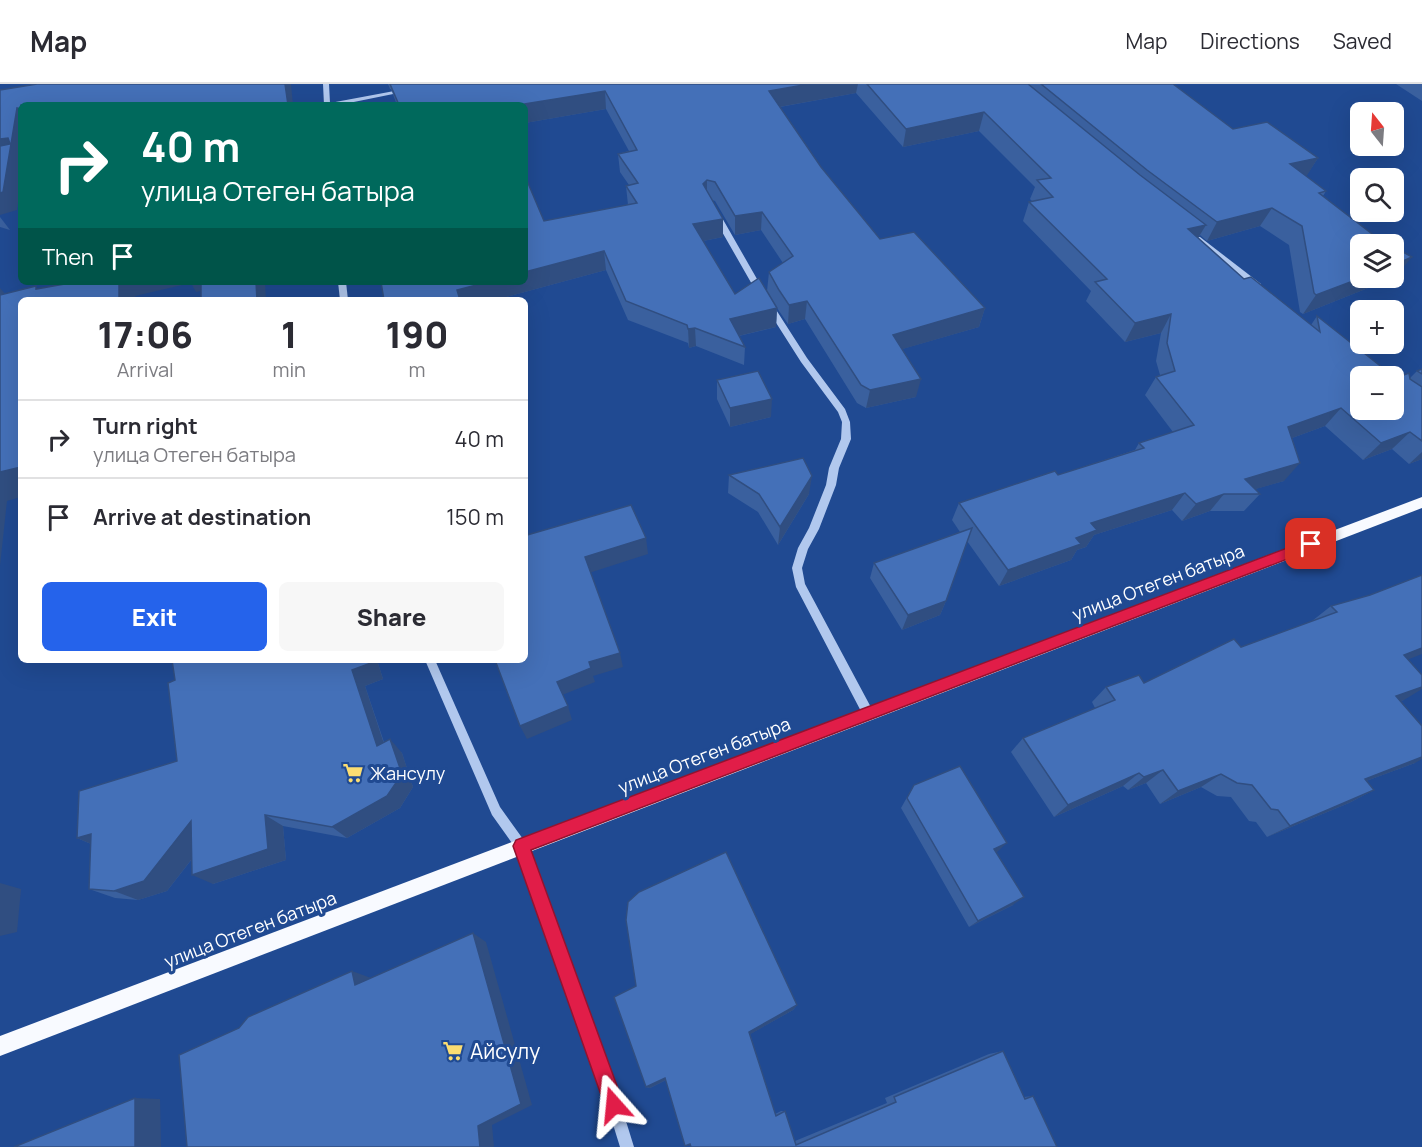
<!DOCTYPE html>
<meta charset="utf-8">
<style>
:root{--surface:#fff;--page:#f7f7f7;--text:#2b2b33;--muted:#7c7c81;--line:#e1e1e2;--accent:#2563eb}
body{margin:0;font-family:Manrope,sans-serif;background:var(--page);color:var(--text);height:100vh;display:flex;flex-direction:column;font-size:22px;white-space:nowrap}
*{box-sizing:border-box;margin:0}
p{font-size:20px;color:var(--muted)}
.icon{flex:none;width:33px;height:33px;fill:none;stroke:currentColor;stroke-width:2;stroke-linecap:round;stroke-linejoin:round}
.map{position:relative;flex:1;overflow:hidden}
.details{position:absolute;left:18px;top:213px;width:510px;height:366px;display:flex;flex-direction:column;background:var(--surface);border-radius:9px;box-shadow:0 6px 24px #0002}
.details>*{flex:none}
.guide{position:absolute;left:18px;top:18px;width:510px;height:183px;border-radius:9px;box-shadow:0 6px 24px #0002;background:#00695c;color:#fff;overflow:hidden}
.needle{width:39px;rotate:343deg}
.tools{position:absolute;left:1350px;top:18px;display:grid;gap:12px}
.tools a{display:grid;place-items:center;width:54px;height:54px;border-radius:9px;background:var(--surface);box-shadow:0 6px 24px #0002;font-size:30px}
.pin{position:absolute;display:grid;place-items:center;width:51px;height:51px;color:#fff;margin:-26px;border-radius:12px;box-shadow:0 3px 9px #0006}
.me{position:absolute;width:66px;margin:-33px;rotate:342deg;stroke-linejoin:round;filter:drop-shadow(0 0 4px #0008)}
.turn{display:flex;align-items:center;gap:21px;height:126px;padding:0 24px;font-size:27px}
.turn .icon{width:78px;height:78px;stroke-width:2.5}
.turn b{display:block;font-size:42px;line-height:51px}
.then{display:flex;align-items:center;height:57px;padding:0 24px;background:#0003;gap:12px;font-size:22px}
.eta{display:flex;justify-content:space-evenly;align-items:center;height:102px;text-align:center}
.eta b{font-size:36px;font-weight:800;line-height:42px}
.primary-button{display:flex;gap:12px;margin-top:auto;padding:12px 24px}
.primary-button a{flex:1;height:69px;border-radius:9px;background:var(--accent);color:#fff;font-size:24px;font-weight:800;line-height:69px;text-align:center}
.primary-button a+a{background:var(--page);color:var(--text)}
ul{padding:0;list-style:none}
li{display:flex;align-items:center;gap:18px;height:78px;padding:0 24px;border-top:2px solid var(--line)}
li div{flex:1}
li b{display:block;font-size:22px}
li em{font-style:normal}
header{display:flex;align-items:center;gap:36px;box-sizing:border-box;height:84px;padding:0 30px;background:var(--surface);border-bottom:2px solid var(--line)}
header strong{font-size:28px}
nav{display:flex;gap:33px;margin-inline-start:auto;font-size:21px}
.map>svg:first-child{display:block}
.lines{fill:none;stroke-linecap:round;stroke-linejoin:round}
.minor{fill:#b1c8ee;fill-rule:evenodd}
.major{fill:#f8faff;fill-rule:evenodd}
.wall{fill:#3a609e;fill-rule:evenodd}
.shaded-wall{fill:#304e81}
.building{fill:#4470b8;stroke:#304e81;stroke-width:1.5}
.route{fill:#e11d48;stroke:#92132f;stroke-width:1.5}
.labels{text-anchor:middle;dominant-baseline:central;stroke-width:6;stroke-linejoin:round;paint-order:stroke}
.street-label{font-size:18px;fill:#fff;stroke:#204a92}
.poi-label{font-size:18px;fill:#fff;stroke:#204a92;text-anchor:start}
.near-poi-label{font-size:21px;fill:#fff;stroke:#204a92;text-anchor:start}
</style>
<header>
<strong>Map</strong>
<nav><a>Map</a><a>Directions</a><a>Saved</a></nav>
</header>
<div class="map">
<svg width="1422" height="1063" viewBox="0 0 1422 1063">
<rect width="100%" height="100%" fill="#204a92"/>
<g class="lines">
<g class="minor">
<polygon points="323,0 329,0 330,19 405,5 408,7 339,21 324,21"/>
<polygon points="714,130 721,132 765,209 764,211 758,211 757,209 713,132"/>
<polygon points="1194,153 1200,153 1261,200 1261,204 1255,204 1194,157"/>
<polygon points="338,198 346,198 348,216 340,216"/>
<polygon points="770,220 773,221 807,274 845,325 850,338 851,355 839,384 836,401 819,445 808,465 802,484 805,500 874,629 872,633 868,634 864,633 796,503 792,484 798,464 809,444 826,401 829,384 841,355 842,338 838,328 801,278 766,223"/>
<polygon points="425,576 435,576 500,723 528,762 608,979 634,1063 620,1063 594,979 517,766 492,731"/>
</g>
<polygon class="major" points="1422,413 1422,424 0,972 0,952"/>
</g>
<g class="wall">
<path d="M388,0H1173L1233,45L1318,74L1306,92L1326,107L1323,112L1360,194H1393L1303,230L1300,228L1289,161L1260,142L1207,157L1200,151L1198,154L1244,195L1311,241L1317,232L1396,294H1410L1417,287L1422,285V375L1409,380L1392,365L1363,376L1325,342L1292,354L1284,397L1255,405L1260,410L1244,427H1210L1182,437L1172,426L1094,451L1086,463L1077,466L1071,476L999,502L967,457L946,517L940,531L902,546L870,494L874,479L960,448L952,436L959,419L1058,391L1135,366L1139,359L1173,348L1145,311L1156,293L1160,291L1156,277L1161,249L1125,258L1086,217L1091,207L1023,137L1029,118H1033L1030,115L1035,103L979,47L903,63L856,9L780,23L821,83L880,155L985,224L979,243L902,265L916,313L866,324L857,319L805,235L788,240L777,224L776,243L739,252L745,263L744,281L696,262L689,264L688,259L628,236L606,186L495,216H384L544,137L628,121L626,102L629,101L620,88L618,70L629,67L606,25L525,39V21H397L391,5H390ZM712,116L715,117L735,151L761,146L783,179L769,188L767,207L777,224L735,210L703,157L723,153Z"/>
<polygon points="1396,0 1422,0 1422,17"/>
<polygon points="0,133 10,146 0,143"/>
<polygon points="717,296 771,333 730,343 717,315"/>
<polygon points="729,391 809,410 778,461 758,428 728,409"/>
<polygon points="1331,522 1408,576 1404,616 1400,617 1415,679 1366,697 1374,706 1349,719 1267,753 1256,738 1249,737 1231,713 1217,712 1201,703 1160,720 1146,699 1128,706 1123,702 1054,733 1011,668 1023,654 1095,624 1092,618 1106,603 1144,599 1312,537"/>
<polygon points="172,576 377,576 383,595 365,602 384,658 402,669 413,703 400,724 347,754 283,742 286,776 213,800 192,775 167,807 138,816 115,814 89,805 91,760 77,754 177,677 175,596"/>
<polygon points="914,701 997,768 996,769 1013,821 969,843 901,724"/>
<polygon points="797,921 793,926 750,950 775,1030 781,1027 785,1027 795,1057 887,1019 885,1014 989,970 1003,967 1024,1013 1033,1012 1057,1063 691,1063 666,996 650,1004 646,1003"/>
</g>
<g class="shaded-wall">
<polygon points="285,0 291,0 293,21 288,21"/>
<polygon points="809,0 858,0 856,9 768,25 769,7"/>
<polygon points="605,7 606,25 525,39 525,21 518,21"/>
<polygon points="17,24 21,30 21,97 17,126 0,131 0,55"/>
<polygon points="984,28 979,47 903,63 906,45"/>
<polygon points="1318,74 1306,93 1290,80"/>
<polygon points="707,96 707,115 703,100"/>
<polygon points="1272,124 1260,142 1207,157 1217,138"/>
<polygon points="762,128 761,146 735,151 735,132"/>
<polygon points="723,135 723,153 693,159 693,140"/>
<polygon points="1206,141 1195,159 1188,145"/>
<polygon points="604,167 606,186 495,216 460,216 457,206 488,198 525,198 525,188"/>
<polygon points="1412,173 1396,192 1394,193 1394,181"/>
<polygon points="1361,194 1393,194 1303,230 1316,211"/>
<polygon points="110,198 209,198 212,204 196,208 191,199 135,212 138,216 119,216"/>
<polygon points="256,198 265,198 266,216 257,216"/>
<polygon points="0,204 8,213 0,236"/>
<polygon points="807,217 805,235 788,240 789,221"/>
<polygon points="777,224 776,243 730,254 730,235"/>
<polygon points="985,224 979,243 889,269 893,251"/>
<polygon points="1171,230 1161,249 1125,258 1135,239"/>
<polygon points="695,244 696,262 689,264 688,245"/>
<polygon points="921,295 916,313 866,324 870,306"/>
<polygon points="772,315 771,333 730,343 730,324"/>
<polygon points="1341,324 1325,342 1273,361 1288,343"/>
<polygon points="1410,348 1392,365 1363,376 1381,359"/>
<polygon points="1422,368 1422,375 1409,380"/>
<polygon points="1300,379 1284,397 1238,410 1245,395"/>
<polygon points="21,383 21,413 7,417 0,482 0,388"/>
<polygon points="812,392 809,410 778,461 780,443"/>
<polygon points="1185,409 1172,426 1094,451 1086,463 1077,466 1071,476 999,502 1008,486 1091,439"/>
<polygon points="1224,410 1210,427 1182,437 1196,420"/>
<polygon points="646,454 648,470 589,489 585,473"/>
<polygon points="946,517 940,531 902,546 908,531"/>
<polygon points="1422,564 1422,570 1379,587 1404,571"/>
<polygon points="620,569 623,583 593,592 595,598 562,611 557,598 589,578"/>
<polygon points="370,576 377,576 383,595 365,602 389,675 377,662 352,586"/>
<polygon points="1422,603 1422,605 1404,616 1371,627 1396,612"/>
<polygon points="568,622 572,636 527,655 520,642"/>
<polygon points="390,655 402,669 413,703 400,724 347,754 332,743"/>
<polygon points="1422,673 1422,675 1415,679 1339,707 1365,695"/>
<polygon points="1163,686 1146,699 1128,706 1144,693"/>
<polygon points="1139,689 1123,702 1054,733 1068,721"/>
<polygon points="1221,690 1201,703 1160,720 1178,707"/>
<polygon points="1374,706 1349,719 1267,753 1290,742"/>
<polygon points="265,731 283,742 286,776 213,800 192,791"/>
<polygon points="191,737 212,749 167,807 138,816 114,807"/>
<polygon points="91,750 103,765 77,754"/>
<polygon points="1007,759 997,768 984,774 994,765"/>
<polygon points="0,799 21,805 17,848 0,852"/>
<polygon points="1024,813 1013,821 969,843 978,837"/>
<polygon points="473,849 486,858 532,1021 492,1041 494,1063 480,1063 478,1042"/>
<polygon points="352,887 371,894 355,901"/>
<polygon points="797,921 793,926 747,952 749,948"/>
<polygon points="665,994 668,995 650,1004 646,1003"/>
<polygon points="135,1014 160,1015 161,1063 135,1063"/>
</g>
<g class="building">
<polygon points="37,0 285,0 288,21 197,21 197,19 188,21 21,21 21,25 17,24 3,108 0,109 0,62 10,60 8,54 0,55 0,6"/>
<polygon points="390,0 809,0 769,7 821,83 880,155 914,148 985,224 893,251 921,295 870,306 861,301 807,217 789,221 779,206 769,188 793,172 762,128 735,132 715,98 707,96 703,100 723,135 693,140 735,210 759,194 777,224 730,235 745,263 695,244 688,245 687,241 626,217 604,167 525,188 525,92 544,137 637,119 626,102 638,99 618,70 637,66 605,7 518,21 399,21"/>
<polygon points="867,0 1028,0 1140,91 1206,141 1188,145 1244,195 1251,193 1320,248 1317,232 1393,292 1360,292 1360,326 1394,326 1394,293 1396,294 1409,289 1410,295 1422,303 1422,357 1410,348 1381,359 1341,324 1288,343 1300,379 1245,395 1260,410 1224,410 1196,420 1185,409 1091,439 1097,446 1076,454 1081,460 1008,486 959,419 1055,387 1058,391 1144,364 1139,359 1194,341 1156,293 1175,287 1167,259 1171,230 1135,239 1095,198 1107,195 1029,118 1053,113 1037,96 1051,94 984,28 906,45"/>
<polygon points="1041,0 1173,0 1233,45 1267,38 1318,74 1290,80 1326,107 1319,109 1375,152 1390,160 1360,160 1360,194 1361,194 1316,211 1314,209 1302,142 1272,124 1217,138 1147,86"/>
<polygon points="1394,163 1412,173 1394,181"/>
<polygon points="76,198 119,198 119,216 21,216 21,383 0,388 0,211 36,202 36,205"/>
<polygon points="201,198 256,198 257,216 201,216"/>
<polygon points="381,198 488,198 457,206 460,216 384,216"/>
<polygon points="1422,285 1422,290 1417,287"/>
<polygon points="758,287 772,315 730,324 717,296"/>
<polygon points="803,374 812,392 780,443 759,410 729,391"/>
<polygon points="631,421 646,454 585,473 620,569 589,578 591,584 557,598 568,622 520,642 495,576 525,576 525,444 527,451"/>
<polygon points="972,444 946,517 908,531 874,479"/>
<polygon points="1422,491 1422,564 1404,571 1422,591 1422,603 1396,612 1422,642 1422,673 1365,695 1374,706 1290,742 1278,726 1271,725 1252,701 1237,699 1221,690 1178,707 1163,686 1144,693 1139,689 1068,721 1023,654 1115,616 1106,603 1139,591 1144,599 1234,555 1241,563 1337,528 1331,522 1370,511"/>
<polygon points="172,576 370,576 371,579 352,586 377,662 390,655 402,690 387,712 332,743 265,731 268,765 192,791 191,737 144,797 114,807 89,805 91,750 77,754 79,707 177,677 168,599 175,596"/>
<polygon points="960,682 1007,759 994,765 1024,813 978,837 907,714 914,701"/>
<polygon points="726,768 797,921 749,948 776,1032 785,1027 796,1061 896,1018 894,1013 1003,967 1025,1015 1033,1012 1057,1063 691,1063 690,1060 685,1062 665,994 646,1003 614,913 636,902 626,836 628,818 639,808"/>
<polygon points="473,849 521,1020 478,1042 480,1063 187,1063 179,971 239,944 248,933 352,887 355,901"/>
<polygon points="135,1014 135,1063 14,1063"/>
</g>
<polygon class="route" points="1311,455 1316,457 1318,460 1316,464 531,766 624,1021 621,1028 614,1031 607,1028 513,762 516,756"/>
<defs>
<g id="supermarket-bare" transform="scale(1.62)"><path d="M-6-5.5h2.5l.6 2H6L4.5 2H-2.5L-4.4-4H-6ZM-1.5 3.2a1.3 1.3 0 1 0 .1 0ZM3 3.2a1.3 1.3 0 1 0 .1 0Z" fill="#fbdd72" stroke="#204a92" stroke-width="2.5" paint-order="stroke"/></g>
</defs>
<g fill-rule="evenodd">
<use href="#supermarket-bare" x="353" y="689"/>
<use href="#supermarket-bare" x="453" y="967"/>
</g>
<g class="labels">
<g class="street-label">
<text transform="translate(1158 498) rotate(-21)">улица Отеген батыра</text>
<text transform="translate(704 671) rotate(-21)">улица Отеген батыра</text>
<text transform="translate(250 845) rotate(-21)">улица Отеген батыра</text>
</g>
<g class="poi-label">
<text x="370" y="689">Жансулу</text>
</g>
<g class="near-poi-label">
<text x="470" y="967">Айсулу</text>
</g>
</g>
</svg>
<div class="tools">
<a><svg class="needle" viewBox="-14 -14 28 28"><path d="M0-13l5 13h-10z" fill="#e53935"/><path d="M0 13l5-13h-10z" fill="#7c7c81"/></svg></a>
<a><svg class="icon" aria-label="search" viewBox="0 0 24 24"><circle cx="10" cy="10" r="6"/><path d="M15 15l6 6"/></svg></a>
<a><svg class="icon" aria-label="layers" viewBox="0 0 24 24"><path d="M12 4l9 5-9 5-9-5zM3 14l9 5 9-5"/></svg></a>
<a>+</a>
<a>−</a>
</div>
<div class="pin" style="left:1311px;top:460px;background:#d93025"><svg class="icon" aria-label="arrive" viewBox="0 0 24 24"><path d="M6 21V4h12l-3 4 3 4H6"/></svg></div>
<svg class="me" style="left:614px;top:1021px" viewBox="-20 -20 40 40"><path d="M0-17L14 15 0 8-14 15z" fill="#e11d48" stroke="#fff" stroke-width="4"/></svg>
<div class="guide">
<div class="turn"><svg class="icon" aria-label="right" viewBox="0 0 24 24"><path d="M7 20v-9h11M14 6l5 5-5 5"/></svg><div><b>40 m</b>улица Отеген батыра</div></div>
<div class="then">Then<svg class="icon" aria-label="arrive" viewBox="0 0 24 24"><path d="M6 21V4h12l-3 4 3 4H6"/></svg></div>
</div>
<section class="details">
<div class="eta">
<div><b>17:06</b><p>Arrival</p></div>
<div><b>1</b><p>min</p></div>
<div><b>190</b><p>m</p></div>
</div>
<ul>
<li><svg class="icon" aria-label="right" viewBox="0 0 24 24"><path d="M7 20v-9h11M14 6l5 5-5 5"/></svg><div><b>Turn right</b><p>улица Отеген батыра</p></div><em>40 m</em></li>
<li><svg class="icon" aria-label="arrive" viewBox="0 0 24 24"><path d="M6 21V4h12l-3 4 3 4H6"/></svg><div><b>Arrive at destination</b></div><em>150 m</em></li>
</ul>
<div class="primary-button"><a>Exit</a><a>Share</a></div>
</section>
</div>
